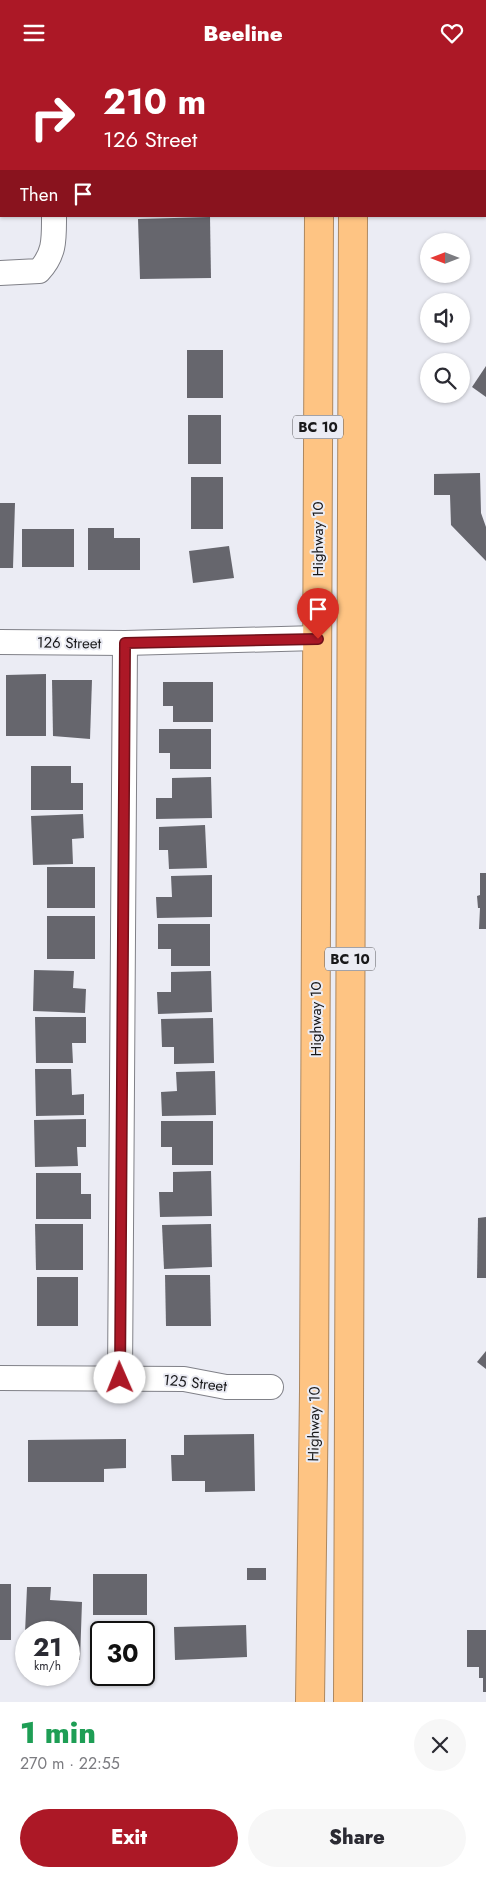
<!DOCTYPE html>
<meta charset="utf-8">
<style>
:root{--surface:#fff;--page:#f7f7f7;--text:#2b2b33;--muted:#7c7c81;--accent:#ac1826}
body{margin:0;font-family:Jost,sans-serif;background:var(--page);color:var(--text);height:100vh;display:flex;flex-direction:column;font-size:19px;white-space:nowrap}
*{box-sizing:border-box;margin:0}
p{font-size:16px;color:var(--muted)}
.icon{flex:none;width:28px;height:28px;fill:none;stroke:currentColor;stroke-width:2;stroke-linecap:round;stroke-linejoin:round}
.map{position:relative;height:1637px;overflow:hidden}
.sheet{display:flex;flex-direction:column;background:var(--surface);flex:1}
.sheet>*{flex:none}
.banner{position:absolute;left:0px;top:0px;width:486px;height:152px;box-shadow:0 1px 4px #0004;background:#ac1826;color:#fff;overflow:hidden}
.needle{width:32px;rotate:270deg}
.fabs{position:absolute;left:420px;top:168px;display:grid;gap:10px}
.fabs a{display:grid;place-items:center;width:50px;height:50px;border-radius:50%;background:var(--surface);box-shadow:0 1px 4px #0004;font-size:25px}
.speed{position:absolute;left:15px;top:1556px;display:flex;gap:10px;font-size:25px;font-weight:700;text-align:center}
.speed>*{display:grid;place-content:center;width:65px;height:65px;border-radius:50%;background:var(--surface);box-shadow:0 1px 4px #0004;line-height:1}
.speed small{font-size:12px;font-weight:400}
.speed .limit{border:2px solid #111;border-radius:8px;background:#fff;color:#111}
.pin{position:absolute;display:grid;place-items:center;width:42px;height:42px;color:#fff;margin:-51px -21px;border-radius:50% 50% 50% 0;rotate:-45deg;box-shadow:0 0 5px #0007}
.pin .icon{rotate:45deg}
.me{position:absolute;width:55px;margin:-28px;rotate:359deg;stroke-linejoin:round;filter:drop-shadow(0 0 4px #0008)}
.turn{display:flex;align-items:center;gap:18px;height:105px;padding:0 20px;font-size:22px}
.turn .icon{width:65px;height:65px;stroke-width:2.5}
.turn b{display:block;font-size:35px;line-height:42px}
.then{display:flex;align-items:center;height:48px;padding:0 20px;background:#0003;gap:10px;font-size:19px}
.round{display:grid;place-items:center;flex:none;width:52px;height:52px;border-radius:26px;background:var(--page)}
.overview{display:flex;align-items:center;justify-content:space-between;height:85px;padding:0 20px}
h1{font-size:30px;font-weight:800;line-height:38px;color:#1e9e55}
.action{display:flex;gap:10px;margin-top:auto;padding:10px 20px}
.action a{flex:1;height:58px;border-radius:30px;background:var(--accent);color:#fff;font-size:20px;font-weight:800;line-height:58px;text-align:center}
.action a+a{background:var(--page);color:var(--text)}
header{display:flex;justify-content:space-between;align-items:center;height:65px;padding:0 20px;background:var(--accent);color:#fff;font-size:22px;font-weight:800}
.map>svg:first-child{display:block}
.building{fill:#66666d}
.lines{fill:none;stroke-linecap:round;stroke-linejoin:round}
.minor-casing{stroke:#808188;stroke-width:26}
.highway-casing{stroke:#ae885f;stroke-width:30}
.minor{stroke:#fff;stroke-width:24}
.highway{stroke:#fec483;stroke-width:28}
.route-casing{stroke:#701019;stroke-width:12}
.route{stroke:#ac1826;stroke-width:9}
.labels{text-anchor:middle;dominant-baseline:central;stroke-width:4;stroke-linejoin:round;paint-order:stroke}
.shield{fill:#ebecf4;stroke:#58585c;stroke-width:1}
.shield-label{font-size:14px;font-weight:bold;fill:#19191b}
.street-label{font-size:15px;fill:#19191b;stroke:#ebecf4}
</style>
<header><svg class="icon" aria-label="menu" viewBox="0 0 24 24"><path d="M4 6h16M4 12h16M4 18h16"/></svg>Beeline<svg class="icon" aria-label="heart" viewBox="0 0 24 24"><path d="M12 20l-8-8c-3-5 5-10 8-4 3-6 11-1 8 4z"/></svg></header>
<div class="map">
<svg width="486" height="1637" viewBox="0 0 486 1637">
<rect width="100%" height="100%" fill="#ebecf4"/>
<g class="building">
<polygon points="210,152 211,213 140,214 138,154"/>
<rect x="187" y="285" width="36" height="48"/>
<polygon points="486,301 486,332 472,322"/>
<rect x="188" y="350" width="33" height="49"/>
<polygon points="480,408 481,448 486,462 486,496 451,460 450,430 434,430 434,409"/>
<rect x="191" y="412" width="32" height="52"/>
<polygon points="0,438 15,438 13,503 0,503"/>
<polygon points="88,463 114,463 114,473 140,473 140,505 88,505"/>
<rect x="22" y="464" width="52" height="38"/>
<polygon points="229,481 234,513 193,518 189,486"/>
<polygon points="46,609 46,671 6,671 6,610"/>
<polygon points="52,615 92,615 90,674 53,671"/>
<polygon points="163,617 213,617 213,657 173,657 173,641 163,641"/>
<polygon points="159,664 211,664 211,704 170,704 170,688 159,688"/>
<polygon points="31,701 71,701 71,718 83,718 83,745 31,745"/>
<polygon points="211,712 212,753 156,754 156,733 172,733 172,713"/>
<polygon points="83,749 84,773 72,774 73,799 33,800 31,751"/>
<polygon points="205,760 207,803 169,804 168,785 159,785 159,762"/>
<rect x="47" y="802" width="48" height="41"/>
<polygon points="480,808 486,808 486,864 479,864 480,843 478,843 477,831 480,830"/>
<polygon points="212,810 212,852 157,853 156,832 172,832 171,811"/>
<rect x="47" y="851" width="48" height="43"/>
<polygon points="158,859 210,859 210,901 171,901 171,884 158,884"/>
<polygon points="34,905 74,906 73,923 86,924 85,948 33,946"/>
<polygon points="211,906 212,947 158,949 157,927 171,927 171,907"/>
<polygon points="35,952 86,952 86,978 72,978 73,998 36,998"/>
<polygon points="213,953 214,998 174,999 174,982 162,982 161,954"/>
<polygon points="35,1004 71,1004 72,1030 84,1029 84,1050 36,1051"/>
<polygon points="215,1006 216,1050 162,1051 161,1027 177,1026 176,1007"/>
<polygon points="86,1054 86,1082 77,1082 78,1101 35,1102 34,1055"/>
<polygon points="161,1056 213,1056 213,1100 172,1100 172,1082 161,1082"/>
<polygon points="211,1106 212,1151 160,1152 159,1127 173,1127 173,1107"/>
<polygon points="36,1108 81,1108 81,1129 91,1129 91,1154 36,1154"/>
<polygon points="486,1152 486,1213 477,1213 478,1153"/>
<polygon points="35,1159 83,1159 83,1205 36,1205"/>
<polygon points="211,1159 212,1202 164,1204 162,1160"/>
<polygon points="165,1210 210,1210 211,1261 166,1261"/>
<rect x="37" y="1212" width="41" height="49"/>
<polygon points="486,1286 486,1304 477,1297"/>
<polygon points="254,1369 255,1426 205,1427 205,1416 172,1416 171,1390 184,1390 184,1370"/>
<polygon points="126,1374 126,1403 104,1404 104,1417 28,1417 28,1375"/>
<rect x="247" y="1503" width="19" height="12"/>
<rect x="93" y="1509" width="54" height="41"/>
<rect x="0" y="1519" width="11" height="56"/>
<polygon points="27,1522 51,1522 50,1535 82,1537 80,1595 69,1594 69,1568 25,1568"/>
<polygon points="246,1560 247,1592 175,1595 174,1562"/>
<polygon points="467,1565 486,1565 486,1627 483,1627 483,1613 479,1613 479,1602 467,1602"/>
</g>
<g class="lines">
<g class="minor-casing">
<g id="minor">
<polyline points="0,106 1,106"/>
<path d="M0,208L39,206C55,189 54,174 54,151"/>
<polyline points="0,577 125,578 317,573"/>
<polyline points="0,1313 184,1314 226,1322 271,1322"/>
<polyline points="120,1313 125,578"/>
</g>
</g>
<g class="highway-casing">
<g id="highway">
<polyline points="319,1 319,0"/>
<polyline points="354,1 354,0"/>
<polyline points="310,1637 314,1326 319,151"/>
<polyline points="348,1637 353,151"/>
</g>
</g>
<use href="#minor" class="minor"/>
<use href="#highway" class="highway"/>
</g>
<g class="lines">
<g class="route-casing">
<polyline id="route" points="120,1313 125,578 318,574"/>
</g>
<use href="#route" class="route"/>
</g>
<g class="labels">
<g class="shield">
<rect x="293" y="350.5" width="50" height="23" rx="4"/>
<rect x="325" y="882.5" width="50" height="23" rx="4"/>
</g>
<g class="shield-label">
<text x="318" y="362">BC 10</text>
<text x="350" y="894">BC 10</text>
</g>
<g class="street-label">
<text transform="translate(318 474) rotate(-90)">Highway 10</text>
<text transform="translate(69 578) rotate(1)">126 Street</text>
<text transform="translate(316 954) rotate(-90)">Highway 10</text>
<text transform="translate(195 1318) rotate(6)">125 Street</text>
<text transform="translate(314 1359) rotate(-89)">Highway 10</text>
</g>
</g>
</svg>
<div class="fabs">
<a><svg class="needle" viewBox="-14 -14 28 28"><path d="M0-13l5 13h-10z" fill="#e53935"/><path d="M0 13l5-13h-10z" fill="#7c7c81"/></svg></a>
<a><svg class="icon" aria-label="sound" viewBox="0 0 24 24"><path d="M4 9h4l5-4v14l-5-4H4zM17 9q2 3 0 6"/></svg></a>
<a><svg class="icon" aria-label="search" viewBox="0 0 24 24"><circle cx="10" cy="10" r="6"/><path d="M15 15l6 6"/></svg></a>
</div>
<div class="speed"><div>21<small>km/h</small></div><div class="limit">30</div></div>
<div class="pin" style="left:318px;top:574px;background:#d93025"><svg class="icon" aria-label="arrive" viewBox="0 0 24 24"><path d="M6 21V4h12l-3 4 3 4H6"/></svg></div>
<svg class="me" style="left:120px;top:1313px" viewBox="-20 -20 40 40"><circle r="19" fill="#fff"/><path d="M0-13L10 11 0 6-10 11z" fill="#ac1826"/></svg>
<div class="banner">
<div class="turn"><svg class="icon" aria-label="right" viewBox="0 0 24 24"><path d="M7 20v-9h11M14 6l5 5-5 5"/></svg><div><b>210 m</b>126 Street</div></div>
<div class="then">Then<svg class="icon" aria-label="arrive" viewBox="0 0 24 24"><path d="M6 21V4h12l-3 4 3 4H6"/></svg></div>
</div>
</div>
<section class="sheet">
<div class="overview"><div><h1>1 min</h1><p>270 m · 22:55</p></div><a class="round"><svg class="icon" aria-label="close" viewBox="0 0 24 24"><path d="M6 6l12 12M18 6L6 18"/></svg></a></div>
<div class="action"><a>Exit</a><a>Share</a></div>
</section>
